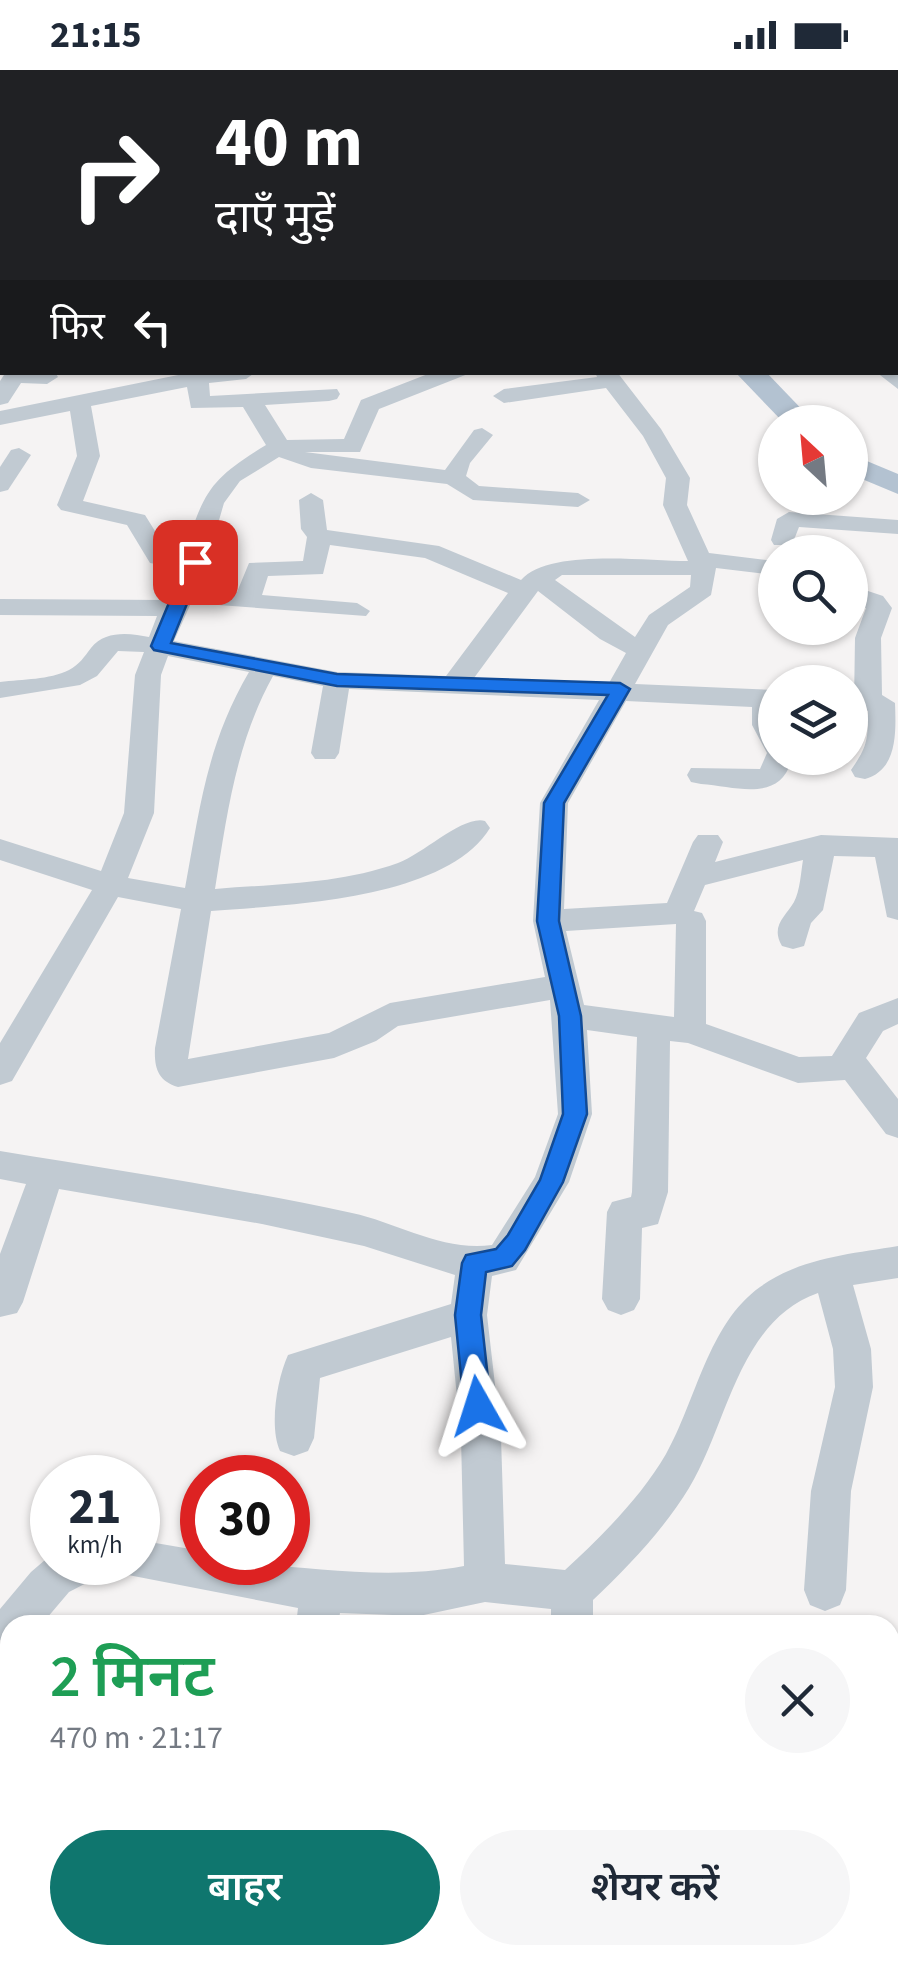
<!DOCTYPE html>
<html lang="hi">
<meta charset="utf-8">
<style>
:root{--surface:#fff;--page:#f6f6f7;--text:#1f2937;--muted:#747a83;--accent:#0f766e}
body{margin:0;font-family:"Source Sans 3","Noto Sans Devanagari",sans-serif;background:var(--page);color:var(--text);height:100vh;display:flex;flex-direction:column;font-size:38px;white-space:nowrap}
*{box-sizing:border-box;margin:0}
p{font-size:32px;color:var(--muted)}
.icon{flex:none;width:55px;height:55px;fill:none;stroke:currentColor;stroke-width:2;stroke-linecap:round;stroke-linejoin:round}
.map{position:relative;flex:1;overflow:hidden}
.details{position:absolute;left:0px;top:1545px;width:900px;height:350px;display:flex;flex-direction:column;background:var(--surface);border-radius:30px 30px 0 0;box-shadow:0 2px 8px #0004}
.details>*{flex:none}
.hud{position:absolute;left:0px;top:0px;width:900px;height:305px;box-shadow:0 2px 8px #0004;background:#202124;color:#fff;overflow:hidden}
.needle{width:65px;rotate:334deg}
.fabs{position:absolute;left:758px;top:335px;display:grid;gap:20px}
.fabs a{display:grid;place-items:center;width:110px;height:110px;border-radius:50%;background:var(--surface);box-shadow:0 2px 8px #0004;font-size:50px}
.speed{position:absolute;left:30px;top:1385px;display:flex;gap:20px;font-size:50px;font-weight:700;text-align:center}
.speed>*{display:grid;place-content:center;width:130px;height:130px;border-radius:50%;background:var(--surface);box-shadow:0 2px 8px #0004;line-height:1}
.speed small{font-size:25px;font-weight:400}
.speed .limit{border:15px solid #d22;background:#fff;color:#111}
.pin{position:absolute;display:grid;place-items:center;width:85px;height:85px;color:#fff;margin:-42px;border-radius:20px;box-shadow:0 5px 15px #0006}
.me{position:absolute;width:110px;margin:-55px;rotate:354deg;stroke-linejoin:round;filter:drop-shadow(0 0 8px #0008)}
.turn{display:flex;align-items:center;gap:35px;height:210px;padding:0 50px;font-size:45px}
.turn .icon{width:130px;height:130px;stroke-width:2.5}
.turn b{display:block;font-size:70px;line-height:85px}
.then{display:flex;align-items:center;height:95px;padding:0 50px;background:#0003;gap:20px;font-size:38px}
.round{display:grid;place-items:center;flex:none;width:105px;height:105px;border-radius:52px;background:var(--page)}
.summary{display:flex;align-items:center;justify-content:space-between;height:170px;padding:0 50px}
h1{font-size:60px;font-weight:600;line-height:75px;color:#1e9e55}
.primary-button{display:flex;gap:20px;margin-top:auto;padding:20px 50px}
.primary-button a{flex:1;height:115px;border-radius:60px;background:var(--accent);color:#fff;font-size:40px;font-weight:600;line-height:115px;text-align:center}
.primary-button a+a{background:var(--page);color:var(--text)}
.status{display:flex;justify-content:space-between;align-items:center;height:70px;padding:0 50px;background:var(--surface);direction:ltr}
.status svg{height:28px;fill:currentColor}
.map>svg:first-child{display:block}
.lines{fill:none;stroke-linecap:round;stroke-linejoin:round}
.minor{fill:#c1cad2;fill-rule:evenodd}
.major{fill:#b3c2d1;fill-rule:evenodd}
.route{fill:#1a73e8;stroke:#114b97;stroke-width:2.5}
</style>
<div class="status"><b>21:15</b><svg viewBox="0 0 49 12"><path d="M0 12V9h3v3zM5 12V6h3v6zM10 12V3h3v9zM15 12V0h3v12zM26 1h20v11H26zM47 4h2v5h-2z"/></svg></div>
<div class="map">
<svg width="898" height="1895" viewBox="0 0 898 1895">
<rect width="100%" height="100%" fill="#f5f3f3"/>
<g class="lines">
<g class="minor">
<polygon points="106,0 126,0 127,2 107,2"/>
<polygon points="405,0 421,0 422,2 406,2"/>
<polygon points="671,0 689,0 690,2 672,2"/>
<rect x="0" y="66" width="2" height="10"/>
<polygon points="2,120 2,144 0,145 0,121"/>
<polygon points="898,301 898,319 876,302 898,302"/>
<polygon points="6,302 55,302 58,307 47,314 21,313 8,333 0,335 0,311"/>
<path d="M193,302H256L246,309L209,313L210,326L337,319L340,324L337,329L329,331L265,335L287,370L344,369L361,330L433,302H473L379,339L360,382H305L445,400L474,360L482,358L493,365L470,393L466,406L479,416L578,423L590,430L578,437L473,430L447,414L311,398L279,387L240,411L224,433L199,519L237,522L249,493L303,491L307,467L301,459L299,430L311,423L323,430L327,460L439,476L521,510C549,478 645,491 688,491L663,435L666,408L643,366L606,318L504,333L493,326L504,319L597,307L595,302H617L661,359L690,408L687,435L709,483L775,491V505L716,498L711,525L668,555L635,614L775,620V688H792C781,733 738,717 701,714L691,712L687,705L691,698L760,699L767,683L752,655V637L626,631L568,733L564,839L667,833L693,772L698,765H718L723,772L715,792L821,765L898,768V850L887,847L875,787L834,786L823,840L811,853L804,876L793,879L782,876C770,856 786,846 794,832C800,821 801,802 803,790L705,815L694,841L702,843L706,851V954L799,987L832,986L859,943L898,928V954L883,961L866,988L898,1029V1068L886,1064L845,1010L798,1013L688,973L670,971L668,1122L658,1154L642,1158L640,1229L634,1240L621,1245L608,1240L602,1229L607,1142L612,1132L631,1127L632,1122L637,967L587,960L592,1044L569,1112L516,1200L492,1206L487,1245L501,1367L505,1494L565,1500C602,1466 641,1427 666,1384C696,1331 708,1254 760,1217C800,1188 850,1184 898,1176V1208L853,1215L871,1279L873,1317L851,1421L846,1520L840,1535L825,1541L810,1535L804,1520L811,1421L835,1317L833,1279L818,1223C738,1251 728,1354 689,1418C664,1459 628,1497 593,1530V1555H551V1539L485,1532L419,1546L340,1543L338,1555H296L298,1538L123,1504L118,1492H138V1470L202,1481V1492C290,1492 376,1513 464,1496L461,1367L451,1267L320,1308L314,1368L308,1381L294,1386L280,1381C269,1357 277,1309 288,1285L451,1234L455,1205L364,1176L262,1154L59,1119L23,1232L17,1243L0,1247V1184L26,1114L0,1109V1081C116,1100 235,1118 352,1143C398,1153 444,1182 492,1175L535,1107L558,1044L550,930L398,956L376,971L334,988L178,1017C158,1011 154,998 155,978L181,839L118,827L12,1011L0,1015V973L92,820L0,790V769L101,801L124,743L135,605L144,582L118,581L97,606L80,615L0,628V612C23,609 49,610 69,600C80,594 84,587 91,578C105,560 130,563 149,567L157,546L0,545V529L166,530L180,498L150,493L127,455L61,440L57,435L77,386L70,341L0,355V341ZM187,317L191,338L243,337L266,375C209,410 204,421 184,484L168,482L145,445L83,431L100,386L91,336ZM330,475L425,488L508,523L446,606L337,602L174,571L191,533L366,546L370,541L357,533L262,525L268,506L323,504ZM562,505H691L690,517L649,545L635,567L555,510ZM538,521L600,569L626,583L609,613L474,608ZM168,586L249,602C207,674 200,737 185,818L128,808L154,743L161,605ZM273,606L323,616L311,683L315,689H335L339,683L349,619L599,630L540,733L533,851L545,907L390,933L329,963L188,989L211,841C287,835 446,830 490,758L485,751C463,745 425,783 398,793C340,814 276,814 215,819C227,744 236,673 273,606ZM676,854L674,947L584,935L566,861Z"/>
<polygon points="19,378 31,385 8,420 0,422 0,397 11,380"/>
<polygon points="789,442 898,450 898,464 799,457 792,475 774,475 771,470 777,449"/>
<path d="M850,515L883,526L892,538L881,568L882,625L895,633C896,661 898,700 865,709L855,707L851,700C867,677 868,671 868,641L854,633L855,568L866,538L850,531Z"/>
<polygon points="52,1484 52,1492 106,1492 100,1506 69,1522 41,1555 10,1555 10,1575 0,1570 0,1539 31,1502"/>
<polygon points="890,1697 898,1698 898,1744 890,1743"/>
<polygon points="111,1885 193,1885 195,1895 107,1895"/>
<polygon points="480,1885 528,1885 526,1895 478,1895"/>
</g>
<g class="major">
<polygon points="300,0 328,0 329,2 302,2"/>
<polygon points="735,302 766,302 814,352 783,352"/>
<polygon points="850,384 898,404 898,424 850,404"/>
</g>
</g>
<polygon class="route" points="195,487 204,492 171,573 337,604 620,613 630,619 564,733 559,851 581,946 587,1044 563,1112 525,1180 512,1196 486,1202 481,1245 491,1336 487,1345 478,1349 468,1345 464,1336 455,1245 462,1193 466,1185 496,1179 508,1165 540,1110 563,1044 559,946 537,851 544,733 608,625 337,616 154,580 151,576 186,492"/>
</svg>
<div class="fabs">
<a><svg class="needle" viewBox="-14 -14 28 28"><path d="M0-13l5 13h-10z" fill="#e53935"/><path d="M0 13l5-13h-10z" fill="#747a83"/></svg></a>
<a><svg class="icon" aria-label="search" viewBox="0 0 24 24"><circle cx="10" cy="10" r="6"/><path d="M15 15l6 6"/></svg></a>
<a><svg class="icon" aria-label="layers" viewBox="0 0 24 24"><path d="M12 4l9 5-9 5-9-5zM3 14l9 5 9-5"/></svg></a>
</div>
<div class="speed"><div>21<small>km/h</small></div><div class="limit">30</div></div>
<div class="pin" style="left:195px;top:492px;background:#d93025"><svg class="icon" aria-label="arrive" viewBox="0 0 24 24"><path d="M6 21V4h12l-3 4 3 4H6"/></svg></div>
<svg class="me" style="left:478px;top:1336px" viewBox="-20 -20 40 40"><path d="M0-17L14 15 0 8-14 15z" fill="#1a73e8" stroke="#fff" stroke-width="4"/></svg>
<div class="hud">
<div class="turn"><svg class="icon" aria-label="right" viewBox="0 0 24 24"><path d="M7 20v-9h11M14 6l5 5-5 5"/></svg><div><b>40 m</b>दाएँ मुड़ें</div></div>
<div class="then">फिर<svg class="icon" aria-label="left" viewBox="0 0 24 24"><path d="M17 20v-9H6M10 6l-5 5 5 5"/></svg></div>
</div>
<section class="details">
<div class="summary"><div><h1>2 मिनट</h1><p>470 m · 21:17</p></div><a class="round"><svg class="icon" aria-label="close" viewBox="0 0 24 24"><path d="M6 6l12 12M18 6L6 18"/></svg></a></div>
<div class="primary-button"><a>बाहर</a><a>शेयर करें</a></div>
</section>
</div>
